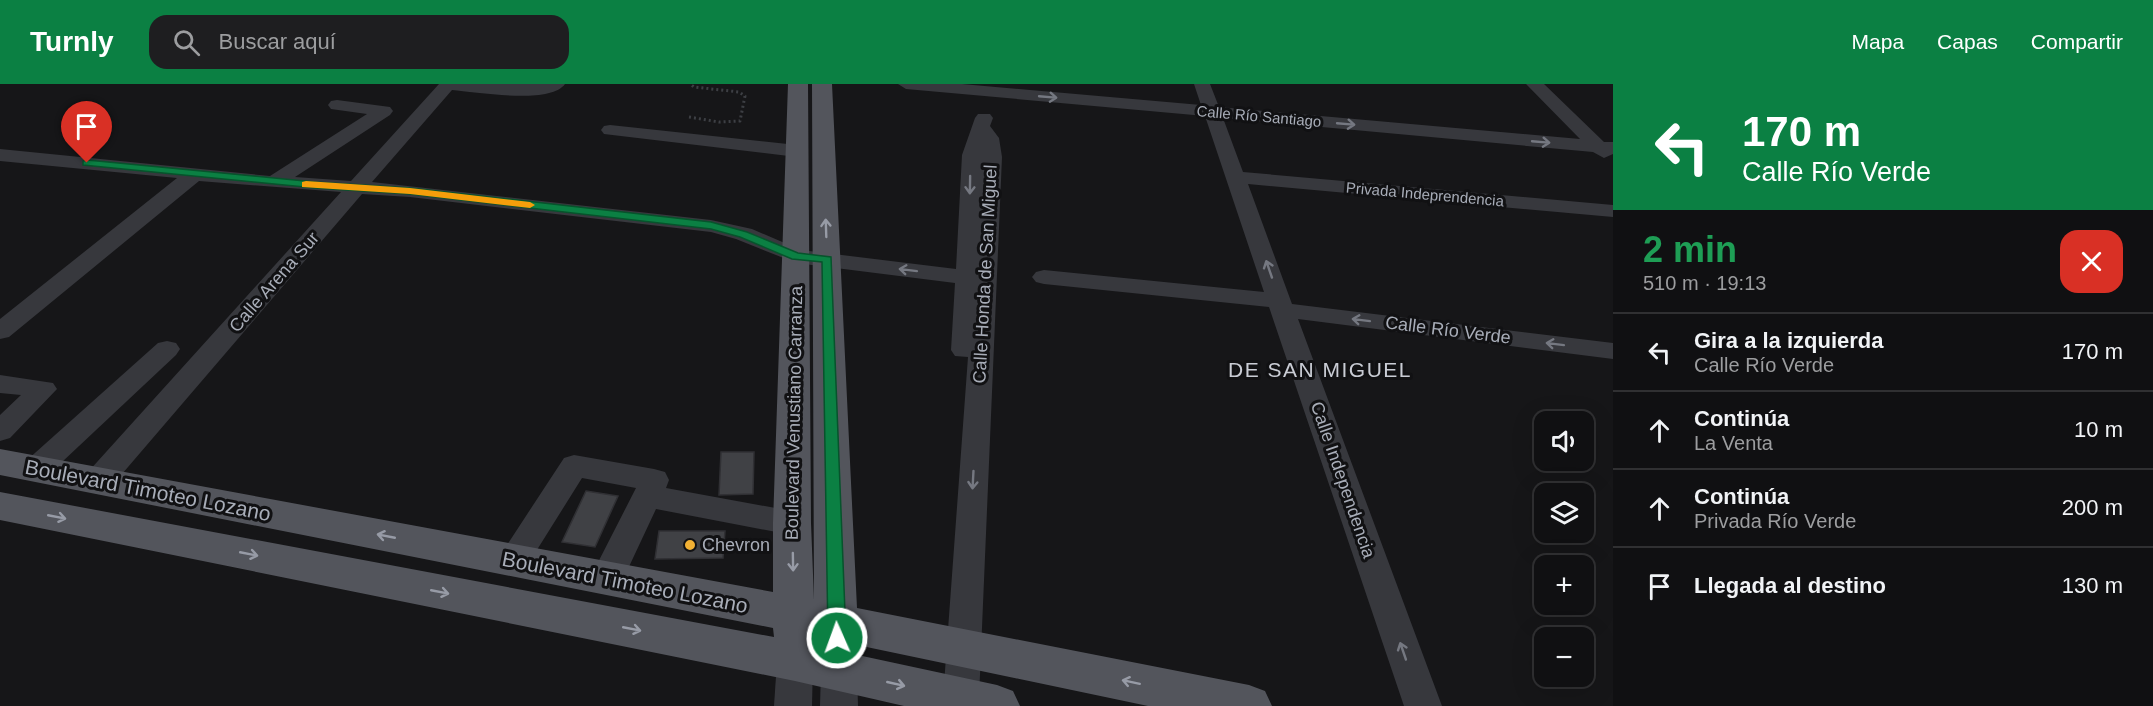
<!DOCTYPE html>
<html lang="es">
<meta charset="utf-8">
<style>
:root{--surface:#101012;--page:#1e1e20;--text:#f1f3f6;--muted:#9c9d9f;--line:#303032;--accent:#0b8043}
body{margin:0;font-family:Helvetica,sans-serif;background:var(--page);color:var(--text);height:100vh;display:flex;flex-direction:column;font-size:22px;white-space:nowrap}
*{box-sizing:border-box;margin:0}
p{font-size:20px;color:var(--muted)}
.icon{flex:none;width:33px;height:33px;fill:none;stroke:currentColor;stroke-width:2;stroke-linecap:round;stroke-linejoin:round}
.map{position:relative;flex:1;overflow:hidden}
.drawer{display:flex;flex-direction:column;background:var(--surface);width:540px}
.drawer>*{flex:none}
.top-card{background:#0b8043;color:#fff;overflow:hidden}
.controls{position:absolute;left:1534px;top:327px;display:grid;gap:12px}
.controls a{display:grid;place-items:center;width:60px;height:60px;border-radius:12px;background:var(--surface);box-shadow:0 6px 24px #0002,0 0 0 2px var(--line);font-size:30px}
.pin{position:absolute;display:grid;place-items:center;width:51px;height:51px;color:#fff;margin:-62px -26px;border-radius:50% 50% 50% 0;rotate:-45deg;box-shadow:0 0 6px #0007}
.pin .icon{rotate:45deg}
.me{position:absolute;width:66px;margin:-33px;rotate:358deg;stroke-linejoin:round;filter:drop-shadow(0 0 4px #0008)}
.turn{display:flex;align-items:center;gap:21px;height:126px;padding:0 30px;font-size:27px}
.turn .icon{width:78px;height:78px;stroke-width:2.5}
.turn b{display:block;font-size:42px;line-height:51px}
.round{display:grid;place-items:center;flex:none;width:63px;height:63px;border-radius:18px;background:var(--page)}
.head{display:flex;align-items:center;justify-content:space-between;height:102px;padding:0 30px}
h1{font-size:36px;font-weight:800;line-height:45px;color:#1e9e55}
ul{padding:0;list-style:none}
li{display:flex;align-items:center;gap:18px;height:78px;padding:0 30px;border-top:2px solid var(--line)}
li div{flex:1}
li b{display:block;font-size:22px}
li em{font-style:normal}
header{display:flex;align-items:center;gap:36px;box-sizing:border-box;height:84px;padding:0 30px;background:var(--accent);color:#fff}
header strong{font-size:28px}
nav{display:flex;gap:33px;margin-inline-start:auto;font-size:21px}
.search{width:420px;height:54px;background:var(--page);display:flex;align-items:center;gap:15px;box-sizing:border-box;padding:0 21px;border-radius:18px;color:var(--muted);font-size:22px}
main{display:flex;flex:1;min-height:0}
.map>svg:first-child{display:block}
.building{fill:#404145;stroke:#303034;stroke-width:1.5}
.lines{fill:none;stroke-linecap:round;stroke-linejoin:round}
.path{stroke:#3d3f44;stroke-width:3;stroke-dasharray:2 3;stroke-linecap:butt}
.minor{fill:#37383d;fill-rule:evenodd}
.major{fill:#53555c;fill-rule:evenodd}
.oneway{stroke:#757881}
.oneway2{stroke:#979ba6}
.route{fill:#0b8043;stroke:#07532c;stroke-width:1.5}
.slow{fill:#f59e0b}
.poi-dot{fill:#f2b134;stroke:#111113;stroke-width:2}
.labels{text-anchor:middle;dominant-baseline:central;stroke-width:6;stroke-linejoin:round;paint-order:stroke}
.far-street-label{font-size:15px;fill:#a8adb8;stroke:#111113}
.street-label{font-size:18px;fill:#a8adb8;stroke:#111113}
.poi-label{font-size:18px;fill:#a8adb8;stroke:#111113;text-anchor:start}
.quarter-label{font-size:21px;letter-spacing:1.5px;fill:#c9ccd4;stroke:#111113}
.near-street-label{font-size:21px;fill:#a8adb8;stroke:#111113}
</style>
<header>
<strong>Turnly</strong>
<div class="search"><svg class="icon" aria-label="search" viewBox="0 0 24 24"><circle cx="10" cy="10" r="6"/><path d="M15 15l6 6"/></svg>Buscar aquí</div>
<nav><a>Mapa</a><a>Capas</a><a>Compartir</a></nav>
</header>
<main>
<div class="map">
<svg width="1613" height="622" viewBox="0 0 1613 622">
<rect width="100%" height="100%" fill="#161618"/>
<g class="building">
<polygon points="721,368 754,368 753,410 719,411"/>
<polygon points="586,407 618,412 595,463 562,458"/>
<polygon points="659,447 725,447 723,474 655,475"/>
</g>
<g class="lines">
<polyline class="path" points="689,33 719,38 740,37 745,12 739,8 694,3 690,0"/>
<g class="minor">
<path d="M439,0H565C550,21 477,8 452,6L372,98L711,136L752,145L801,166L956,185L962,71L975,34L978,30H990L993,34L990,42L999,54L1002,73L979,614L976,622H946L943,614L968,273L955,272L951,266L955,199L796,179L736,155L711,148L410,113L362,110L110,404L99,407L88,404L84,396L88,388L341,108L199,97L9,253L0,255V235L177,94L0,77V65L270,92L367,30L331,25L328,21L331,17L337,16L390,23L393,27L390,31L295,93L351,97Z"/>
<polygon points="898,0 962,0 1201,21 1194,0 1210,0 1219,23 1580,55 1526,0 1544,0 1604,58 1613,58 1613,70 1604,74 1593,68 1223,34 1243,88 1613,121 1613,133 1248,100 1292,220 1613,259 1613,275 1298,235 1442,622 1404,622 1269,223 1044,200 1036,198 1032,193 1036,188 1044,186 1264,208 1205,32 906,5"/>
<polygon points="610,41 797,61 804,63 806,67 804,71 797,73 604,50 601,46 604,42"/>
<polygon points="167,257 176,259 180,265 176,271 46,393 36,396 26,393 21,385 26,377 158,259"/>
<polygon points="0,291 53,299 57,305 10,354 0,357 0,331 21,311 0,309"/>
<polygon points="574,371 654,385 665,388 669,396 666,404 792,427 803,430 808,439 803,448 792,451 656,425 619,504 607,508 595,504 590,494 636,404 582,394 525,485 514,489 503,485 498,476 503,467 564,374"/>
<polygon points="795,561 808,566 813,577 812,622 774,622 777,577 782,566"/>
<polygon points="839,571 852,575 857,587 858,622 820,622 821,587 826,575"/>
</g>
<path class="major" d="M788,0H808L811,439L814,516L812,0H832L857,524L1249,601L1265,607L1272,622H1148L857,561L853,570L997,601L1013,607L1020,622H904L795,597L0,436V408L774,553L773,544L0,391V365L773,508V439ZM814,552H816L817,562L810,561Z"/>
</g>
<defs><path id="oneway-shaft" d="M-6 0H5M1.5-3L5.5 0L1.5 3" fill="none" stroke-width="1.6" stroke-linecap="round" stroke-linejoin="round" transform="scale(1.5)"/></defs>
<g class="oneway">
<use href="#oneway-shaft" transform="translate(1048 13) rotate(5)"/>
<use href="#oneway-shaft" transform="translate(1346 40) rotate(5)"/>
<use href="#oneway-shaft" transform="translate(1541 58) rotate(5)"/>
<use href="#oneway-shaft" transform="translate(970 101) rotate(91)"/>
<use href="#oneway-shaft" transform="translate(1269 185) rotate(-109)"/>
<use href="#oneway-shaft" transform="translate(908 186) rotate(-173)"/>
<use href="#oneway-shaft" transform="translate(1361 236) rotate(-173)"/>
<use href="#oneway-shaft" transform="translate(1555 260) rotate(-173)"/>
<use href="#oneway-shaft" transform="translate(973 396) rotate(93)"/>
<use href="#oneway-shaft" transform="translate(1403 567) rotate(-109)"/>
</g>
<g class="oneway2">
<use href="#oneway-shaft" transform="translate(826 144) rotate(-92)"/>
<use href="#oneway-shaft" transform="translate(57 433) rotate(11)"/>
<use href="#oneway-shaft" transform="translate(386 452) rotate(-169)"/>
<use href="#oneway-shaft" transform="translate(249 470) rotate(11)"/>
<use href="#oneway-shaft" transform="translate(793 478) rotate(89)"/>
<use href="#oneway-shaft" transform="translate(440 508) rotate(11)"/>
<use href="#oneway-shaft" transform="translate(632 545) rotate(11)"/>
<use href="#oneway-shaft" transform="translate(1131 598) rotate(-168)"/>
<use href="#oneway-shaft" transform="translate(896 600) rotate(13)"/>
</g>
<polygon class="route" points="87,76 315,98 410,104 711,138 747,148 798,169 831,173 846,554 843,560 837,562 831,560 828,554 822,178 792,175 740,153 711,145 410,110 315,104 83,81 83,77"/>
<polygon class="slow" points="306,97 410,104 530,118 535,121 530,124 410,110 302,103 302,98"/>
<circle class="poi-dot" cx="690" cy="461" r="6"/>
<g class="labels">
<g class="far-street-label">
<text transform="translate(1259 32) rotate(5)">Calle Río Santiago</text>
<text transform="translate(1425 110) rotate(5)">Privada Indeprendencia</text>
</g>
<g class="street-label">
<text transform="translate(985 190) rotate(-87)">Calle Honda de San Miguel</text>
<text transform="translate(274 198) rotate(-49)">Calle Arena Sur</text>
<text transform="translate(1448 246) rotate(7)">Calle Río Verde</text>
<text transform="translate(794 329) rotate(-89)">Boulevard Venustiano Carranza</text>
<text transform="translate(1343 396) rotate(71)">Calle Independencia</text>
</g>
<g class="poi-label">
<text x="702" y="461">Chevron</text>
</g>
<g class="quarter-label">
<text x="1320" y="285">DE SAN MIGUEL</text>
</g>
<g class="near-street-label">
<text transform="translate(148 406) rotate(11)">Boulevard Timoteo Lozano</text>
<text transform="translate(625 498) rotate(11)">Boulevard Timoteo Lozano</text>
</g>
</g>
</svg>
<div class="controls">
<a><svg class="icon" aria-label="sound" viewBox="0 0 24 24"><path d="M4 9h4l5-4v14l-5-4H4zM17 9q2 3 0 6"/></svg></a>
<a><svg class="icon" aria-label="layers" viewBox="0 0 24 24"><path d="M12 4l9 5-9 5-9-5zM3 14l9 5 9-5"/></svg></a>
<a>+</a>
<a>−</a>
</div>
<div class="pin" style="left:87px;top:79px;background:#d93025"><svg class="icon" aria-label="arrive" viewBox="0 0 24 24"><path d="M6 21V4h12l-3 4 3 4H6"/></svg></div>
<svg class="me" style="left:837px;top:554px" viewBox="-20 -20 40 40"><circle r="17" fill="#0b8043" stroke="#fff" stroke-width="3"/><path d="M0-11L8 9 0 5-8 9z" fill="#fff"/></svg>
</div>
<section class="drawer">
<div class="top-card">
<div class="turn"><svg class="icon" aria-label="left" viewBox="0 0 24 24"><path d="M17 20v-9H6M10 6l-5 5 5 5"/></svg><div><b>170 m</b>Calle Río Verde</div></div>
</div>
<div class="head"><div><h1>2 min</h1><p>510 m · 19:13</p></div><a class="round" style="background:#d93025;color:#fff"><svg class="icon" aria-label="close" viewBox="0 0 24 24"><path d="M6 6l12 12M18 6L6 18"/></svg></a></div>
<ul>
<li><svg class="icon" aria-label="left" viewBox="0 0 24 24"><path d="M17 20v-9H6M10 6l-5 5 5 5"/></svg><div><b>Gira a la izquierda</b><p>Calle Río Verde</p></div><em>170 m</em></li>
<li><svg class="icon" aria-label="ahead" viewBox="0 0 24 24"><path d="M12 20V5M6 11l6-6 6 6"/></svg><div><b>Continúa</b><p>La Venta</p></div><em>10 m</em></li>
<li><svg class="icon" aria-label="ahead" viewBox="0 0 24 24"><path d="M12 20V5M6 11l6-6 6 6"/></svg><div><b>Continúa</b><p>Privada Río Verde</p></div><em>200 m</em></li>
<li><svg class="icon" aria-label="arrive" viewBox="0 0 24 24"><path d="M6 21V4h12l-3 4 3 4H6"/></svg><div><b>Llegada al destino</b></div><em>130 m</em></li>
</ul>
</section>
</main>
